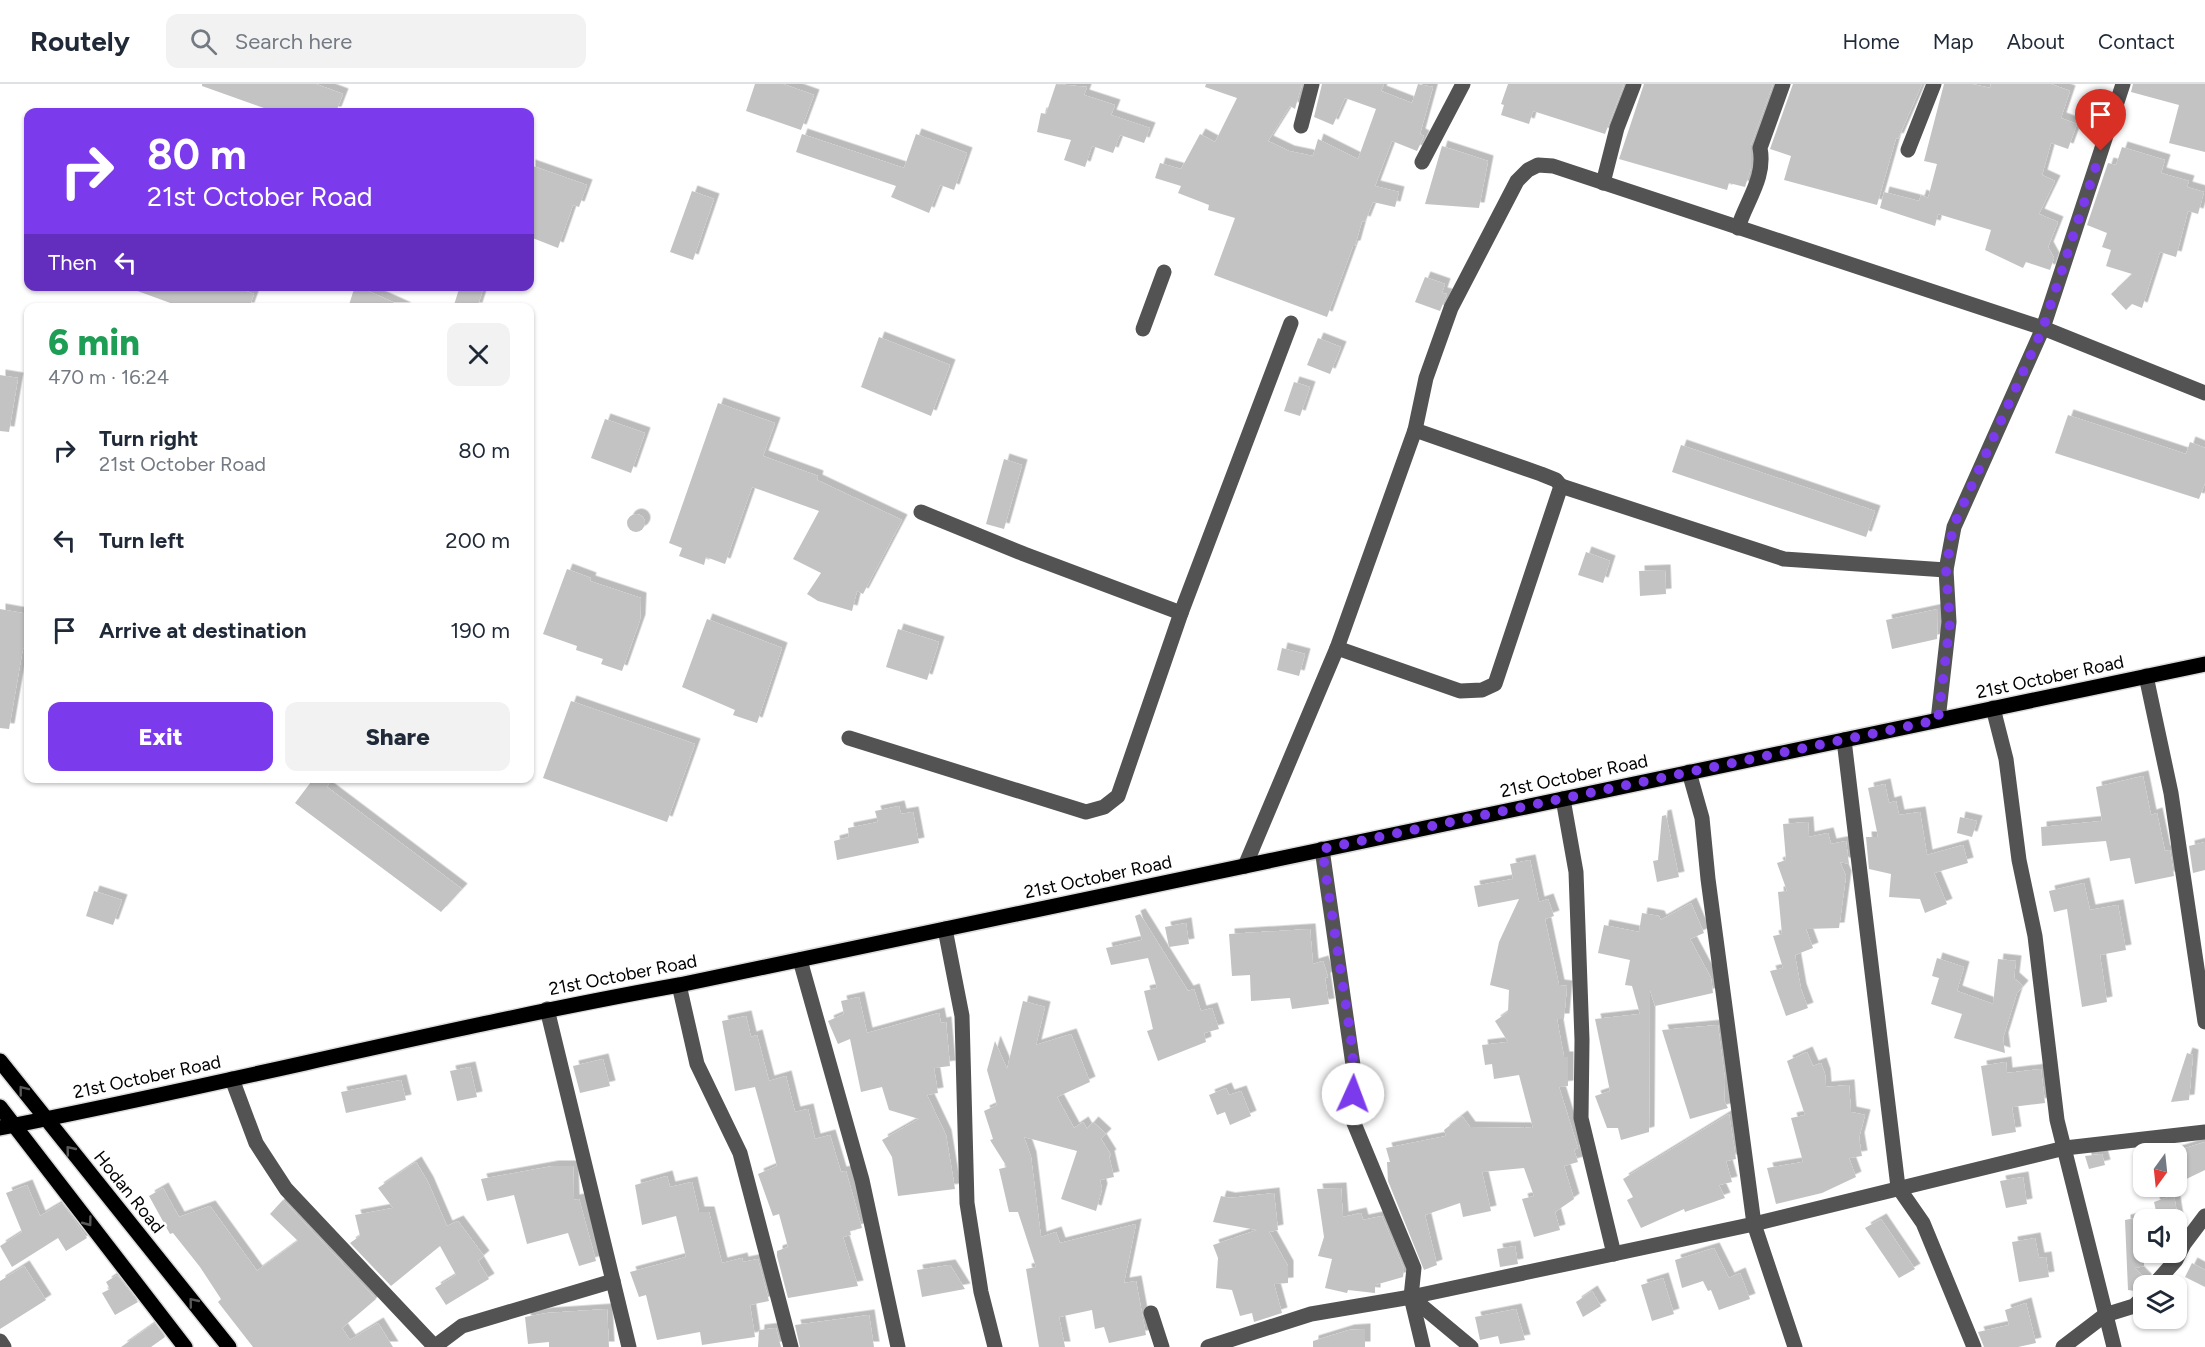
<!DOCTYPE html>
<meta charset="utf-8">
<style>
:root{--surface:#fff;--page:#f2f2f3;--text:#1f2937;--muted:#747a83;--line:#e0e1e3;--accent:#7c3aed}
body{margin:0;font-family:Figtree,sans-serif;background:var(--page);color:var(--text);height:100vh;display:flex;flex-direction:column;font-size:22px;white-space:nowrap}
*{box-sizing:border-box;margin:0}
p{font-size:20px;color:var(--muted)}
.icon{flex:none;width:33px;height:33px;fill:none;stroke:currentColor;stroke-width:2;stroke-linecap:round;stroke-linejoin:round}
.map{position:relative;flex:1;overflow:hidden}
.sheet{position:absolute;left:24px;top:219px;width:510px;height:480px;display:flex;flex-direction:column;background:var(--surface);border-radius:12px;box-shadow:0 2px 4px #0004}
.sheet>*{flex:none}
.banner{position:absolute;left:24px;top:24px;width:510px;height:183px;border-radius:12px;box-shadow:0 2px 4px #0004;background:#7c3aed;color:#fff;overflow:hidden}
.needle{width:39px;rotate:195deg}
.buttons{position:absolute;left:2133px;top:1059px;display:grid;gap:12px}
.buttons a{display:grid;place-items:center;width:54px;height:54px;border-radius:12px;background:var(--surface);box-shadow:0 2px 4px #0004;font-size:30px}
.pin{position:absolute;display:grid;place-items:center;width:51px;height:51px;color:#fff;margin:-62px -26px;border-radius:50% 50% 50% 0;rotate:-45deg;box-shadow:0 0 6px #0007}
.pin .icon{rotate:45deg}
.me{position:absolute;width:66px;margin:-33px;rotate:2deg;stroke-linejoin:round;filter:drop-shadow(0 0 4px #0008)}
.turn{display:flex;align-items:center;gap:21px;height:126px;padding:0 24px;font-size:27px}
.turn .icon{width:78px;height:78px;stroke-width:2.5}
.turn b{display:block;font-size:42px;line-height:51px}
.then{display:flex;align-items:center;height:57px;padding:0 24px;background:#0003;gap:12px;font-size:22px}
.round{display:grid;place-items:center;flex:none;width:63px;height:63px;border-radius:12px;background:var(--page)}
.overview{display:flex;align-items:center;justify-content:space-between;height:102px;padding:0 24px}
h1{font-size:36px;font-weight:800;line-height:45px;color:#1e9e55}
.action{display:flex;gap:12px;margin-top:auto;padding:12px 24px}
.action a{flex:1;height:69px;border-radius:12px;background:var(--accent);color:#fff;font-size:24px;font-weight:800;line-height:69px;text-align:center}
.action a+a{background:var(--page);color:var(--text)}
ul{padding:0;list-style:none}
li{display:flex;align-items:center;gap:18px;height:90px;padding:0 24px}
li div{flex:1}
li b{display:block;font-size:22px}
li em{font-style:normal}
header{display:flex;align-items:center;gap:36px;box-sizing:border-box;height:84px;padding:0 30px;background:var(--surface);border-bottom:2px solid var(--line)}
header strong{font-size:28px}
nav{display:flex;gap:33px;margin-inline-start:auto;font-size:21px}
.search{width:420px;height:54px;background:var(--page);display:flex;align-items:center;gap:15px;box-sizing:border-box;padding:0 21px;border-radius:12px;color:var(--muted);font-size:22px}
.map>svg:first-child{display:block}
.building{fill:#c3c3c3;filter:url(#shadow)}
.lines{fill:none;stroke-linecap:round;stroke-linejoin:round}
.major-casing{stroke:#dbdbdb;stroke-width:18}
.minor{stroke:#535353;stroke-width:15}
.major{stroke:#000;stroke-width:15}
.oneway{stroke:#595959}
.route{stroke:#7c3aed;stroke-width:10;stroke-dasharray:0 18}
.labels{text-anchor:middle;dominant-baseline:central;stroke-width:5;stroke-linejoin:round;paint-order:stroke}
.street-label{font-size:18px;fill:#000;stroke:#fff}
</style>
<header>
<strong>Routely</strong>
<div class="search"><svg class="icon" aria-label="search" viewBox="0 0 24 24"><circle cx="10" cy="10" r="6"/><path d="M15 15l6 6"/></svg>Search here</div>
<nav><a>Home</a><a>Map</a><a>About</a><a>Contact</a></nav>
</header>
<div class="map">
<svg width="2205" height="1263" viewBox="0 0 2205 1263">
<defs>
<filter id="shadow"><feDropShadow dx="5.5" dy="-5.5" stdDeviation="0" flood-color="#0004"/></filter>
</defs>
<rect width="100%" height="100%" fill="#fff"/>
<g class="building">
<polygon points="202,0 316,0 343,10 336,28 275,28 202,2"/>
<polygon points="755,0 783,0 814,11 801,46 746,27"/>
<polygon points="1056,0 1087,3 1084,11 1115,21 1111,31 1150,44 1144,59 1120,51 1113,69 1092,62 1085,83 1064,76 1071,56 1037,48 1041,29 1046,30"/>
<polygon points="1206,0 1302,0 1295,25 1290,22 1268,57 1289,67 1313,72 1318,55 1358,75 1376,25 1345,14 1333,41 1314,33 1322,0 1384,0 1381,7 1412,19 1418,0 1433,3 1420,50 1424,52 1417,67 1392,57 1375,102 1399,108 1395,123 1373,118 1365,138 1362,137 1355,162 1353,162 1327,233 1214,191 1235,134 1208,126 1209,121 1178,109 1181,102 1155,94 1160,79 1181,85 1200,50 1215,58 1237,14 1205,3"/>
<polygon points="1508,0 1624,0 1605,50 1533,27 1529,40 1501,31 1504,21 1501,20"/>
<polygon points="1644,0 1773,0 1751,61 1751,84 1745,103 1729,99 1727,106 1619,75"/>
<polygon points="1793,0 1922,0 1898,55 1896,54 1877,121 1784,96 1791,72 1770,65"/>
<polygon points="1944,0 1972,0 1990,4 1991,0 2051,0 2070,7 2061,34 2077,40 2068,65 2051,59 2042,91 2055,97 2039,130 2058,138 2048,163 2054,174 2050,186 2026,178 2023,184 1985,166 1991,146 1938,130 1935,142 1880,124 1884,108 1919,117 1921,111 1928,114 1937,80 1924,77"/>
<polygon points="2133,0 2205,0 2205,68 2169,59 2179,21 2131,8"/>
<polygon points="802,50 904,84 916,50 967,69 954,106 940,101 929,129 891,113 896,102 796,68"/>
<polygon points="1442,62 1488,77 1479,124 1425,120"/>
<polygon points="2122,63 2165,76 2161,89 2189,97 2187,103 2204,108 2198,130 2188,127 2176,173 2160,168 2142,224 2132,220 2126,226 2111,210 2132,190 2106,182 2111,166 2102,163 2107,149 2087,141 2108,79 2116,81"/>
<polygon points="530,81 587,101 579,123 573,121 558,164 530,153"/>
<polygon points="692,107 714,115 693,176 670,168"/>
<polygon points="1425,193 1445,200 1442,209 1447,210 1440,227 1415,218"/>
<polygon points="132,202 232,202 254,210 249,224 184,224 132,205"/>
<polygon points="355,202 357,202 406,224 348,224"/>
<polygon points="460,202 484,202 477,224 453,224"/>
<polygon points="879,253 950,281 931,332 861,303"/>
<polygon points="1318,254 1341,263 1330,290 1307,281"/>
<polygon points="0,291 18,294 9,348 0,347"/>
<polygon points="1294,298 1310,303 1300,332 1284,327"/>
<polygon points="718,319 775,339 763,372 818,392 817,396 902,436 863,510 857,507 852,527 818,517 807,510 821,489 793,475 819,427 752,403 725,480 706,473 704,481 679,472 682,464 669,459"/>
<polygon points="2068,331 2186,370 2190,358 2205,364 2205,399 2199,415 2055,369"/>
<polygon points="605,335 645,349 631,389 591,374"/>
<polygon points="1681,361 1875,427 1866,453 1672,388"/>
<polygon points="1004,375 1022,381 1004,445 986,440"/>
<circle cx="636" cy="439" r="9"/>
<polygon points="1586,468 1610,477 1603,499 1578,491"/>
<polygon points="567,485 591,494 590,497 641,514 640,536 622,587 601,580 603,575 576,566 577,562 543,550"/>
<polygon points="1665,486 1666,510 1640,512 1639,487"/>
<polygon points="0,525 28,530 28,565 23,564 9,645 0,644"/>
<polygon points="1938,525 1937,555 1892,565 1886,536"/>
<polygon points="707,535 782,564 757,639 733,631 735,626 682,603"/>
<polygon points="898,545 939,558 927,596 886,583"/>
<polygon points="1282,564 1305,570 1299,592 1277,586"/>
<polygon points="571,617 695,660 667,738 543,694"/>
<polygon points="2143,692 2151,731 2157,729 2165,767 2170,766 2174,792 2135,800 2130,774 2110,777 2106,757 2042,762 2041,743 2102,737 2096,703"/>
<polygon points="314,694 332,694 327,703 462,805 441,828 295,719"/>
<polygon points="1885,700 1889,719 1896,717 1899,731 1920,728 1927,771 1963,761 1968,779 1934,789 1947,820 1925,829 1920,815 1889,813 1891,790 1869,785 1866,753 1878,753 1868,704"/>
<polygon points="899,722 901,730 913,728 919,759 837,776 834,757 849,753 848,744 878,738 875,727"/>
<polygon points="1666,731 1679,793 1657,798 1653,777 1658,776 1662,732"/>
<polygon points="1960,733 1977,737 1972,753 1957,749"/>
<polygon points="1808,738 1809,753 1828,749 1831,760 1846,757 1849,780 1840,778 1846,792 1839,844 1806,845 1813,864 1795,871 1801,905 1808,924 1786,932 1770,887 1783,884 1773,852 1782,850 1778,808 1787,807 1777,779 1786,776 1783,740"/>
<polygon points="2205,758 2205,786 2193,789 2189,762"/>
<polygon points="1530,776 1539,818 1548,815 1554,832 1545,835 1559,901 1567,902 1564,935 1557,935 1564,973 1568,973 1568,1002 1559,1003 1578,1064 1574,1066 1578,1078 1564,1082 1574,1115 1555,1128 1560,1146 1534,1153 1522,1115 1534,1112 1524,1084 1482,1088 1491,1127 1463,1133 1460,1119 1425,1131 1437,1181 1424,1186 1388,1097 1387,1078 1390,1078 1386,1064 1446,1052 1444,1046 1462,1032 1470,1043 1533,1044 1519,991 1494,995 1492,980 1485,981 1482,961 1508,958 1495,937 1508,928 1509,906 1490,901 1499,858 1519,815 1478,823 1474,802 1513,795 1510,780"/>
<polygon points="2084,799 2090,826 2118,821 2126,866 2100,871 2107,918 2082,923 2067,825 2054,828 2049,807"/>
<polygon points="94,807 122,816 113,841 86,832"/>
<polygon points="1691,819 1704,849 1690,855 1711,894 1713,909 1655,922 1650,906 1649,1048 1621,1056 1618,1044 1607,1044 1595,1012 1610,1007 1595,935 1640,930 1632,902 1625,901 1630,876 1598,869 1604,841 1639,848 1642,829 1659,832 1661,836"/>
<polygon points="1140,830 1188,907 1194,905 1201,927 1212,924 1219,945 1204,949 1206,958 1158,977 1147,947 1153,945 1144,907 1157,904 1148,874 1111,881 1106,864 1142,856 1135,832"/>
<polygon points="1186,839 1189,860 1169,863 1165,843"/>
<polygon points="1310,845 1313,880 1323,877 1328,893 1325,894 1329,920 1292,925 1290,914 1251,917 1250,891 1232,892 1229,850"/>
<polygon points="1937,874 1964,883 1957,907 1993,920 1998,875 2016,877 2014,894 2023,902 2017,909 2003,954 2005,969 1954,954 1962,930 1931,920 1939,894 1932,892"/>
<polygon points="859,913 867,949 939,929 941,939 946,938 950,982 934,984 938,1009 927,1011 946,1051 955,1105 898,1112 892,1073 882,1056 919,1035 889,1026 882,1003 861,1008 850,955 838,960 828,937 844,930 841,917"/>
<polygon points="1023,917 1045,923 1036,961 1071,950 1090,998 1057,1013 1074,1044 1083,1038 1087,1045 1093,1038 1106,1050 1101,1055 1111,1071 1109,1072 1114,1093 1100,1096 1102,1105 1096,1127 1061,1115 1077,1067 1024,1053 1031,1073 1041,1153 1056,1148 1060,1159 1136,1140 1124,1199 1136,1197 1146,1251 1109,1259 1104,1243 1095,1245 1092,1226 1059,1233 1065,1263 1039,1263 1026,1185 1036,1183 1018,1128 1009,1128 999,1085 1007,1083 990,1056 993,1055 984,1027 997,1021 987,986 995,957 1007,985"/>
<polygon points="746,932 751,953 757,951 769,997 786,992 795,1028 808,1025 815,1055 830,1051 841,1088 846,1087 862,1144 850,1147 851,1151 843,1153 858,1202 788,1214 777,1172 777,1167 788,1163 779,1130 773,1132 758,1090 777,1082 755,1003 735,1007 722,937"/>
<polygon points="1718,941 1725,996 1724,1016 1728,1024 1690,1035 1662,946"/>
<polygon points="1807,968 1813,982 1821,979 1825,990 1826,1003 1849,1001 1851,1028 1865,1031 1859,1054 1862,1072 1849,1074 1856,1093 1822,1109 1776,1120 1767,1084 1803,1078 1791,1034 1805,1031 1787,977"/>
<polygon points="2187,969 2193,971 2189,1016 2171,1018"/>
<polygon points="603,975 610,1002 580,1009 573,982"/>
<polygon points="2006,978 2007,989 2041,985 2045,1019 2012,1023 2016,1048 1992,1052 1981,982"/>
<polygon points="470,983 477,1013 457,1017 450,987"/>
<polygon points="401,996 406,1016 346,1029 341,1008"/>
<polygon points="1226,1004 1229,1011 1241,1007 1251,1032 1230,1041 1225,1028 1217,1031 1209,1011"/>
<polygon points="1729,1030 1736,1075 1726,1077 1732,1098 1719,1101 1725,1114 1685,1128 1684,1125 1641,1144 1627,1116 1633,1113 1623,1095"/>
<polygon points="2205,1058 2205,1086 2176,1100 2176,1067"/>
<polygon points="2102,1070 2105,1081 2089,1085 2085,1072"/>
<polygon points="416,1078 428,1098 447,1142 458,1137 484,1172 478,1177 489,1195 446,1221 435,1204 456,1191 440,1162 391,1202 350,1159 360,1152 355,1131 393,1124 378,1104"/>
<polygon points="553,1082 573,1082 574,1116 579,1115 596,1177 579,1182 568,1149 527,1160 514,1111 487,1117 481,1095"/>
<polygon points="667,1092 670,1103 692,1098 699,1128 709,1128 722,1179 742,1174 743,1178 758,1175 769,1217 750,1221 755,1253 702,1261 700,1248 657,1256 646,1211 639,1213 630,1188 686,1173 676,1132 642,1141 635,1101"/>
<polygon points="2023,1093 2027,1120 2006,1124 2000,1097"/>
<polygon points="27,1101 40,1132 62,1119 87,1154 66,1167 58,1154 12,1183 0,1162 22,1148 6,1109"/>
<polygon points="163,1104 179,1133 210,1122 257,1187 298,1157 270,1130 283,1116 376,1215 342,1244 350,1256 378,1239 393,1263 253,1263 218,1218 221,1215 200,1183 173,1149 170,1150 149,1112"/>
<polygon points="1341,1104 1343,1133 1361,1129 1363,1136 1382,1132 1404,1185 1403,1193 1375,1201 1375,1209 1348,1206 1347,1209 1325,1204 1332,1175 1318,1172 1324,1153 1317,1105"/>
<polygon points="1274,1109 1278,1146 1269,1148 1288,1182 1288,1199 1274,1200 1282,1229 1254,1238 1252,1229 1240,1232 1232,1206 1216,1204 1218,1174 1213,1161 1257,1146 1213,1138 1221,1112 1230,1114"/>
<polygon points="2174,1111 2178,1136 2158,1136 2154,1118"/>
<polygon points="2144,1132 2144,1182 2135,1184 2146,1195 2144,1203 2135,1207 2128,1206 2125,1136"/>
<polygon points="1881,1135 1915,1185 1899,1194 1865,1144"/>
<polygon points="2035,1154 2039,1174 2046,1173 2049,1193 2019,1198 2012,1158"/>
<polygon points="1515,1162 1518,1180 1500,1183 1497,1165"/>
<polygon points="1714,1164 1729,1194 1740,1189 1750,1215 1719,1226 1711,1206 1708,1207 1703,1197 1682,1204 1675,1176"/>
<polygon points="2192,1179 2205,1186 2205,1203 2185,1193"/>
<polygon points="950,1181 965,1205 922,1213 917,1186"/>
<polygon points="24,1182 46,1216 0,1245 0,1197"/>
<polygon points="117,1191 138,1218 115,1231 102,1209 110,1205 106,1198"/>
<polygon points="1663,1194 1674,1230 1652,1237 1641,1201"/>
<polygon points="1592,1207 1601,1222 1583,1233 1576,1218"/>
<polygon points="2026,1219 2036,1259 2018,1263 1984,1263 1978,1248 2009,1241 2005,1226"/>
<polygon points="607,1225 609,1263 549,1263 549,1258 528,1260 525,1233 547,1229"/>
<polygon points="1516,1225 1525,1256 1500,1260 1498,1252 1480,1256 1475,1233"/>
<polygon points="869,1231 874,1263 800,1263 795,1241"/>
<polygon points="155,1239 165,1253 151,1263 121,1263"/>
<polygon points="776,1244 781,1263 758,1263 759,1246"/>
<polygon points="1365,1245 1365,1263 1313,1263 1313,1257 1349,1246"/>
</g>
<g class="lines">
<g class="major-casing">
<g id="major">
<polyline points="0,977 229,1263"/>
<polyline points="0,1023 185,1263"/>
<path d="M0,1044C227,1000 451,942 679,901L2205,580"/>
</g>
</g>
<g class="minor">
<polyline points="1301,42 1312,0"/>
<polyline points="1908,66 1934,0"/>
<polyline points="1422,78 1463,0"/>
<polyline points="1603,99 1617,44 1634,0"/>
<path d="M1738,144C1746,117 1766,94 1760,64L1783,0"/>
<polyline points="1143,245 1164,188"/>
<polyline points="1561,402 1784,475 1946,486"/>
<polyline points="921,428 1024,470 1181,529"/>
<polyline points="1337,564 1460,607 1482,606 1495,600 1561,402 1556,396 1541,390 1415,346"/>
<polyline points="2146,592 2171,709 2205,938"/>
<polyline points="1993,624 2006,675 2019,776 2035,852 2057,1036 2114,1263"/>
<polyline points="1938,636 1949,538 1946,486 1954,443 2043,244 2123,0"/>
<polyline points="849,654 1086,728 1104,723 1118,712 1181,529 1291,239"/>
<polyline points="1844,656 1898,1103 1923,1139 1974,1263"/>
<polyline points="1689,688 1702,734 1708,795 1754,1140 1795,1263"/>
<polyline points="1563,715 1576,788 1582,956 1581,1034 1614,1170"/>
<polyline points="1322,765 1354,988 1351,1032 1414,1184 1411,1213 1423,1263"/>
<polyline points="1245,782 1337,564 1415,346 1426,294 1451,224 1517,97 1528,86 1538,81 1553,82 2043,244 2205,309"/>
<polyline points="945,845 962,932 967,1119 981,1208 995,1263"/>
<polyline points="800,876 862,1096 898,1263"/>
<polyline points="679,901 697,980 740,1069 791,1263"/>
<polyline points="547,925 629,1263"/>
<polyline points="232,995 256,1059 286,1105 435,1263"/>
<polyline points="2153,1202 2176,1176 2184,1160 2205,1132"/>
<polyline points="1411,1213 1471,1263"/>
<polyline points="1151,1229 1162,1263"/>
<polyline points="0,1257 4,1263"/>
<polyline points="434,1263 462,1242 613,1197"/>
<polyline points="1208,1263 1311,1230 1411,1213 1754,1140 2065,1064 2205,1048"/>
<polyline points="2063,1263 2105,1231 2134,1222 2144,1212"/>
</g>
<use href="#major" class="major"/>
</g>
<defs><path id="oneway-chevron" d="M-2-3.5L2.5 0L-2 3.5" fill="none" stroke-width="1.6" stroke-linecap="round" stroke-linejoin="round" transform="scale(1.5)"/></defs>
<g class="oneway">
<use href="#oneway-chevron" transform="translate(23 1006) rotate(-128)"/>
<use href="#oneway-chevron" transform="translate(70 1066) rotate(-129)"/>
<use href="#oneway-chevron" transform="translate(88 1138) rotate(53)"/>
<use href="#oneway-chevron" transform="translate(193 1218) rotate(-129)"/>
</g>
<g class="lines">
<polyline class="route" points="1353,1010 1354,988 1351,955 1322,765 1938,636 1950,538 1946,486 1953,443 2043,244 2101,67"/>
</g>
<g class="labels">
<g class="street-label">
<text transform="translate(2050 593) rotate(-12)">21st October Road</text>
<text transform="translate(1574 692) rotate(-12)">21st October Road</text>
<text transform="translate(1098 793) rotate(-12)">21st October Road</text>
<text transform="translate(623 891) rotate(-11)">21st October Road</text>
<text transform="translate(147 993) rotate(-12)">21st October Road</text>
<text transform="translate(129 1108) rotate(51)">Hodan Road</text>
</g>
</g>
</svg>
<div class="buttons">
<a><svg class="needle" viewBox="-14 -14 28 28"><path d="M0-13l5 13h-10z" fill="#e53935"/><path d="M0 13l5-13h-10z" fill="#747a83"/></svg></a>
<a><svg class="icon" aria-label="sound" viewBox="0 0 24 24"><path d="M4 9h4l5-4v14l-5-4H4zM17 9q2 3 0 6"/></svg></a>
<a><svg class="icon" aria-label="layers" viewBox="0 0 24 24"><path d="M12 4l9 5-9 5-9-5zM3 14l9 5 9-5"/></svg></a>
</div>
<div class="pin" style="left:2101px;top:67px;background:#d93025"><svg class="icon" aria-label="arrive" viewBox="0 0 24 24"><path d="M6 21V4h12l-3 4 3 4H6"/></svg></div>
<svg class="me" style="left:1353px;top:1010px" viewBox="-20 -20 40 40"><circle r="19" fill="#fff"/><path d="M0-13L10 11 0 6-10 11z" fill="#7c3aed"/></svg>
<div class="banner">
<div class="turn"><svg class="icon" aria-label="right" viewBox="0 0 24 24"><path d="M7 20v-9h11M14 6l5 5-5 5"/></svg><div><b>80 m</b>21st October Road</div></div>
<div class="then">Then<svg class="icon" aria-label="left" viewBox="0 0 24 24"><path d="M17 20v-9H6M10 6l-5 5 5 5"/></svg></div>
</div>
<section class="sheet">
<div class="overview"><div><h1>6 min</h1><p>470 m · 16:24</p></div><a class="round"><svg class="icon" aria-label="close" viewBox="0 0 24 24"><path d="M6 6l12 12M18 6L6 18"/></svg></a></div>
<ul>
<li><svg class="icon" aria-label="right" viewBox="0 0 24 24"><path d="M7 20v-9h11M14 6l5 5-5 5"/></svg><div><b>Turn right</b><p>21st October Road</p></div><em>80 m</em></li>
<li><svg class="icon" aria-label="left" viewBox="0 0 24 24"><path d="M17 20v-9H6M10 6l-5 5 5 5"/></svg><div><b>Turn left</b></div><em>200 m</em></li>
<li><svg class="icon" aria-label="arrive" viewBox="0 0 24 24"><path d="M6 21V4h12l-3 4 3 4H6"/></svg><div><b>Arrive at destination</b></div><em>190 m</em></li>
</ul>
<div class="action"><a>Exit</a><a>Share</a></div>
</section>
</div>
